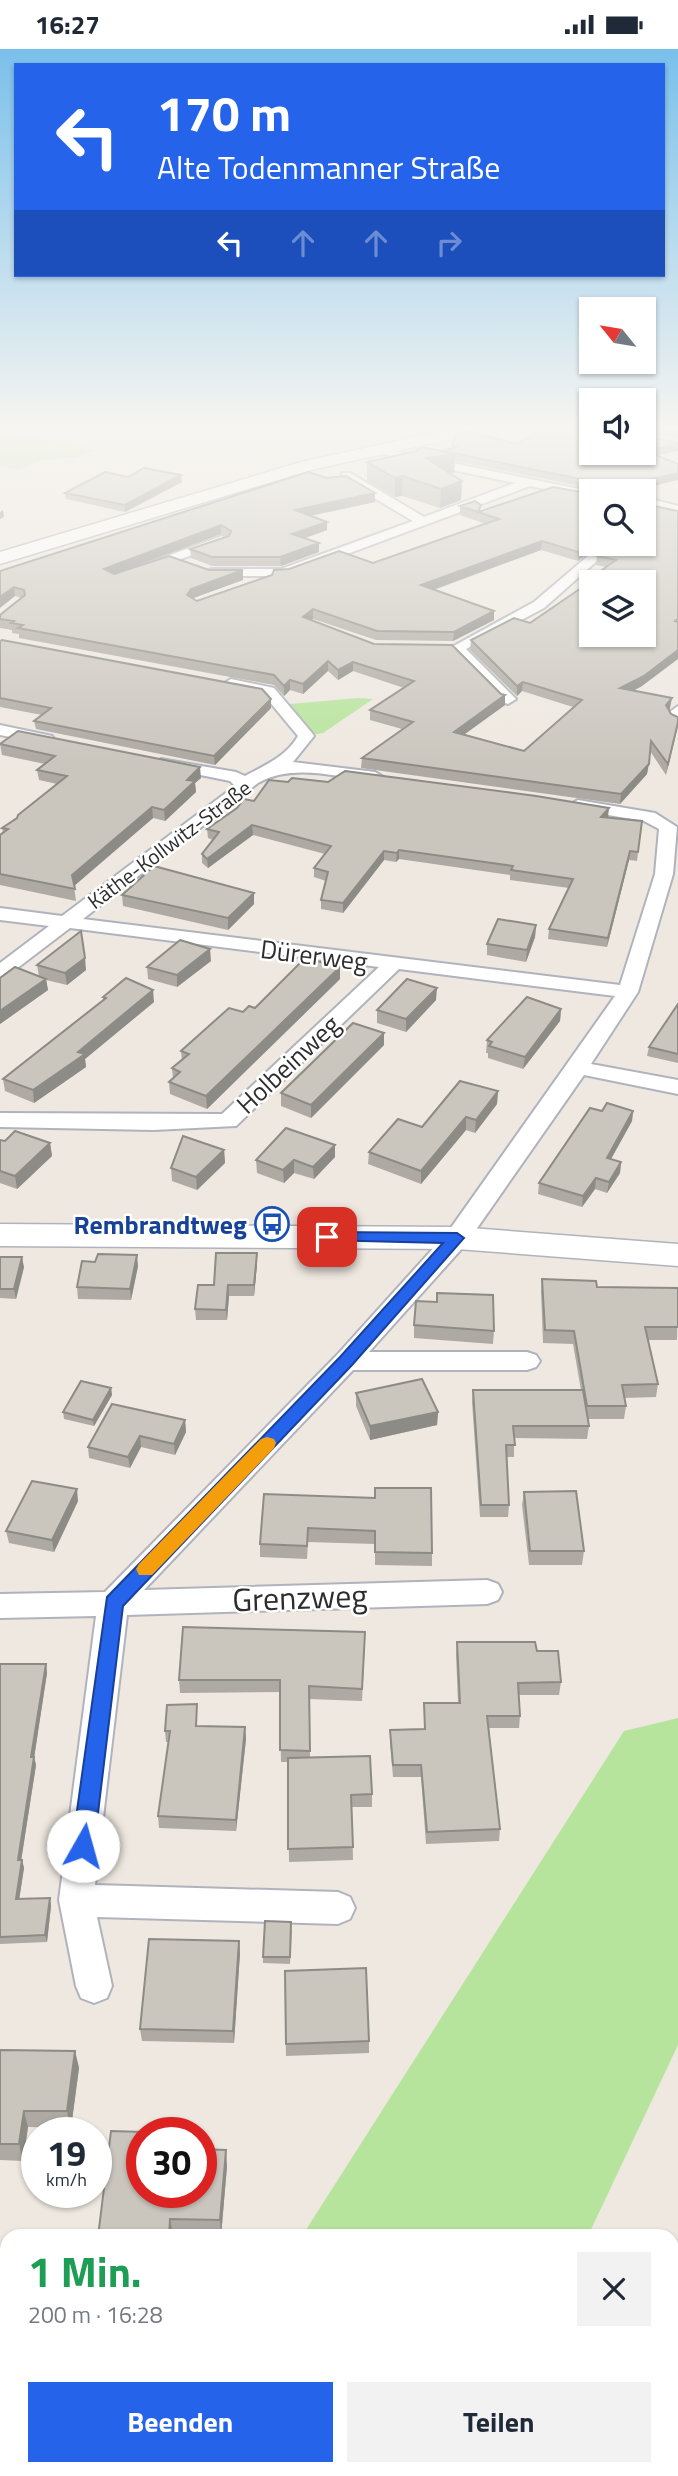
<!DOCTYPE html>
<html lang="de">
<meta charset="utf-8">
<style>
:root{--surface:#fff;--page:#f2f2f3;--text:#1f2937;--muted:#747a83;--accent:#2563eb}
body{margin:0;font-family:"Titillium Web",sans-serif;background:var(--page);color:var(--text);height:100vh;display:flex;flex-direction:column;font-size:26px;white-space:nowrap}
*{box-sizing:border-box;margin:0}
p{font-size:23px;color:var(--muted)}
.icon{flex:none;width:38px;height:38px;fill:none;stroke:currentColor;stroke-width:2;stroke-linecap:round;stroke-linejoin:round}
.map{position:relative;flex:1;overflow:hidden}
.side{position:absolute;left:0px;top:2180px;width:679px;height:247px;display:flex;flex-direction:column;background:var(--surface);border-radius:21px 21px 0 0;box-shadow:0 2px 5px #0004}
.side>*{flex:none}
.top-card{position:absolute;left:14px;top:14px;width:651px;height:214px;border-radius:0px;box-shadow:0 2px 5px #0004;background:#2563eb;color:#fff;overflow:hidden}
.needle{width:46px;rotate:300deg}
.fabs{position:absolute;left:579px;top:248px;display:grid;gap:14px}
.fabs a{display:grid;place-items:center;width:77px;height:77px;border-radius:0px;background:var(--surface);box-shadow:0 2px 5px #0004;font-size:35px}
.speed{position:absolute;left:21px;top:2068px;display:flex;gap:14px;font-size:35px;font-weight:700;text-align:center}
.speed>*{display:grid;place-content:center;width:91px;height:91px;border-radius:50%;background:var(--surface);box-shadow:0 2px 5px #0004;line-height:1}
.speed small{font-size:18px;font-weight:400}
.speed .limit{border:10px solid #d22;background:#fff;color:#111}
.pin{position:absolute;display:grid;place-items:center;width:60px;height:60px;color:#fff;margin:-30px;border-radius:14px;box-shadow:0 4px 10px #0006}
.me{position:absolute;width:77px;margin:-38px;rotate:7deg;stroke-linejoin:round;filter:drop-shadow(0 0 5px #0008)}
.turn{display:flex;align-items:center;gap:24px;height:147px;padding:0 28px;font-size:32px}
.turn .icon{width:91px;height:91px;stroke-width:2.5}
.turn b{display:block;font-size:49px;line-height:60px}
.lanes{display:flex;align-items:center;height:66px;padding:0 28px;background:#0003;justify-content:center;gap:35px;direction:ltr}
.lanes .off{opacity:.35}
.round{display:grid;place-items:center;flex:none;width:74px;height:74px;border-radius:0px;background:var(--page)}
.summary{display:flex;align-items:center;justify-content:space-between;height:119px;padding:0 28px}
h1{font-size:42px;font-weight:700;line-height:52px;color:#1e9e55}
.button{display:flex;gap:14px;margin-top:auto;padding:14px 28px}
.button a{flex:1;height:80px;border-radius:0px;background:var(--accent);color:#fff;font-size:28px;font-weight:700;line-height:80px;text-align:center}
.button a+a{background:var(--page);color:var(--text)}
.status{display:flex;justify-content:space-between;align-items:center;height:49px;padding:0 35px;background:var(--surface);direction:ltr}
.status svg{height:19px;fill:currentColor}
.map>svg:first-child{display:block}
.green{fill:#b7e49d}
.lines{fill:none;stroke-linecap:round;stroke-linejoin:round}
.street-casing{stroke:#b0b3bd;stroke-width:4}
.secondary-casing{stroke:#b0b3bd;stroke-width:3}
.street{fill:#fff;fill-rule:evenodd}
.secondary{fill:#fff;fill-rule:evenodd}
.wall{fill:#aeaaa3}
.shaded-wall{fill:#8d8b85}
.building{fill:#cac6be;stroke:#8d8b85;stroke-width:2;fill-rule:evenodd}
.route{fill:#2563eb;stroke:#184099;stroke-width:2}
.slow{fill:#f59e0b}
.labels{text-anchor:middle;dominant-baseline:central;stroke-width:5;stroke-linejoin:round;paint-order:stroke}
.far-street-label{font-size:21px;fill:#2d2d2d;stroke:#fff}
.street-label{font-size:26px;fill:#2d2d2d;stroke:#fff}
.transit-label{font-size:26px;font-weight:bold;fill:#164399;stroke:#fff;text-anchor:end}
.near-street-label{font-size:32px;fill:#2d2d2d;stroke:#fff}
</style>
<div class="status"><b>16:27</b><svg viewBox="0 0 49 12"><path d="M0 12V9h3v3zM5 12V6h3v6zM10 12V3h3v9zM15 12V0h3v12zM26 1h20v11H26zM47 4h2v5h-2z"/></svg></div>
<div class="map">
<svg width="678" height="2427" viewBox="0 0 678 2427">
<rect width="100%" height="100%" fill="#eee8e0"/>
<g class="green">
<polygon points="0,380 97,401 77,408 40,412 18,421 0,417"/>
<polygon points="358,649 373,650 323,684 311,686 290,655"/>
<polygon points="678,1669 678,1996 588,2187 302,2187 624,1682"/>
<polygon points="153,2420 487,2420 484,2427 149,2427"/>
</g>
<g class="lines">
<g class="street-casing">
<g id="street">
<polygon points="381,397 403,404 594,443 592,450 530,437 288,527 206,527 204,524 211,520 281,520 413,472 342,430 342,424 350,424 424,468 515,434 396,409 377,402 377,398"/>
<polygon points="644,448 678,457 678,465 644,456"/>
<polygon points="222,487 229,491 227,494 149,521 137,518"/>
<polygon points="602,495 616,495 544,559 466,600 516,650 508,655 502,653 450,599 534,553"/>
<path d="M231,630L274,639L312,684L314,687L293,713L375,723L383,728L375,733C337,728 293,714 258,734L83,870L620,936L655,825L659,780L644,772L578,761L569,756L578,751L655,764L677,778L673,825L638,943L591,1015L678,1031V1045L584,1026L466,1195L369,1303H527L536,1306L540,1312L536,1318L527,1321H353L144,1541L487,1531L498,1535L502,1543L498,1551L487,1555L127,1566L95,1836L338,1843L350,1848L355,1859L350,1870L338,1875L97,1868L112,1937L107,1949L94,1954L81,1949L76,1937L59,1851L96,1567L0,1569V1545L105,1543L337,1306L448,1183L615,947L399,920L236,1077L154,1081L0,1078V1064L222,1065L379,918L70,879L7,927L0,929V914L49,877L0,871V859L62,867L235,737L230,732L161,718V710L236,723L245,727C265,716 286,708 298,687L264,646L226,638L223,635Z"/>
<polygon points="678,657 678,676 672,674 667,665"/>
<polygon points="0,676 52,687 54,690 46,695 0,686"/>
</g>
</g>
<g class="secondary-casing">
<g id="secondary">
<polygon points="469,376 500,376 492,381 311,421 0,515 0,503 301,413"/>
<polygon points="0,1175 457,1178 678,1195 678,1217 457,1200 0,1197"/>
</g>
</g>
<use href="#street" class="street"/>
<use href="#secondary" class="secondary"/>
</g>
<g class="wall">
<polygon points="644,376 678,376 678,389 644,383 644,385"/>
<polygon points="678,394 678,402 657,406 628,443 595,443 595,440 455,412 454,424 450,424 462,432 461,451 440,459 402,447 395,448 367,432 367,413 442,402 452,399 452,396"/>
<polygon points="128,428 182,433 125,463 66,450 65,444"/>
<polygon points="375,444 375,453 310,467 327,481 304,489 319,503 281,517 212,517 191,509 190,500 226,487 221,485 114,525 209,521 243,531 192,549 197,552 373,514 486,475 460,466 460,457 481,462 592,495 598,495 578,512 541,501 434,541 494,571 453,592 376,591 313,570 311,571 505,656 464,685 524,702 573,658 522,642 517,647 470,601 471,591 530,574 601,525 602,521 606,518 596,516 597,507 644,495 642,637 633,642 670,659 669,661 678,678 666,726 650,702 647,725 620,755 361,719 362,709 402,680 370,671 370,661 404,639 353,622 338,631 328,622 303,645 290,641 284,647 274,636 19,589 19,585 12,584 12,581 0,579 0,566 21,549 15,547 0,522"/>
<polygon points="0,592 271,650 271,659 215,716 36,680 34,672 42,666 0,658"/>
<polygon points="0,695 201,729 195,734 196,743 165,772 153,769 74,837 76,852 0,836 0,786 3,784 2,779 17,769 57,735 39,731 37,721 45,715 2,706"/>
<polygon points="254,752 607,769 642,772 637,812 629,811 607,898 548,890 549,880 569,839 510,831 510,826 399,810 396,813 384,811 343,864 321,860 321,851 326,832 314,828 314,819 325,805 253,786 208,819 202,814 202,805 213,791 208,789 207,780"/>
<polygon points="122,846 254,855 228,881 123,857"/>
<polygon points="536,876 535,888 526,913 487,906 487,895"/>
<polygon points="211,912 177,938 148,930 147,918"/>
<polygon points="37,916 86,921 67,936 46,931 48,941 0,975 0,929 39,927"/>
<polygon points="340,930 207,1060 170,1045 169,1033 173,1030 172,1019 182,1011 181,1002 243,963"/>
<polygon points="103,948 154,953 85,1010 86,1018 34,1054 5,1042 3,1030 103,951"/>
<polygon points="436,951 406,983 377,974 377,961"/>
<polygon points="678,955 678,1014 647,1007 649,998"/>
<polygon points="561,960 560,972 523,1020 488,1009 488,1004 486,1004 487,991"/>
<polygon points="384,984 384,996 311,1069 281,1057 281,1044"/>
<polygon points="498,1042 497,1055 475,1084 466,1081 421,1135 368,1115 369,1103"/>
<polygon points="602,1062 633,1062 632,1072 611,1110 621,1113 620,1124 607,1144 595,1140 582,1158 538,1145 539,1134"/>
<polygon points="0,1091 5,1092 50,1094 52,1107 17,1140 0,1134"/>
<polygon points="224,1101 225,1114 197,1141 172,1132 171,1119"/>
<polygon points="335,1108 314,1130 294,1124 284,1134 257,1124 256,1111"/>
<polygon points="257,1204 257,1215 254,1247 229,1247 227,1271 196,1271 195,1260 214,1236"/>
<polygon points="0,1208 24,1218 16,1250 0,1249"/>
<polygon points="138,1217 131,1251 78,1250 77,1238"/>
<polygon points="542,1230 597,1238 678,1239 677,1291 648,1291 658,1335 656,1348 624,1349 626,1357 624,1370 588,1370 589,1377 587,1390 514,1389 514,1408 506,1408 509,1456 508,1468 480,1468 472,1353 473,1341 581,1341 573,1295 543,1294 541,1243"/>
<polygon points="437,1253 494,1282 493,1295 414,1289 414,1276"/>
<polygon points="111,1339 112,1346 94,1377 64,1370 63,1363"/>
<polygon points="356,1344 438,1363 437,1376 370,1391 356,1357"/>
<polygon points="185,1371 186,1383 175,1406 141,1398 130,1419 89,1409 88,1398"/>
<polygon points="524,1443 584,1502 582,1516 529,1516 522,1456"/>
<polygon points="375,1449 432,1504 432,1517 375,1516 375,1495 308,1493 307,1510 260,1508 260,1495"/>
<polygon points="78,1452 54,1503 9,1494 6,1482"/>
<polygon points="457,1593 537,1602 561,1633 559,1646 519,1646 520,1667 519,1679 489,1679 500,1780 499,1792 426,1795 421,1728 393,1728 390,1693 390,1681 424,1680 424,1654 458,1654 456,1605"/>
<polygon points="365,1595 362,1652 309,1650 310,1709 372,1745 372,1758 352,1758 353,1811 289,1813 288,1713 281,1713 280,1643 180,1644 179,1631"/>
<polygon points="0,1615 46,1615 47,1624 34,1708 36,1716 21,1811 22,1811 24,1819 19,1850 50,1849 51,1857 47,1893 0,1895"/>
<polygon points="197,1655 197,1677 245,1678 246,1690 236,1782 159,1779 158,1767 168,1693 166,1693 165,1682"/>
<polygon points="292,1880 290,1915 263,1914 263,1908"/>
<polygon points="239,1892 240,1904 234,1994 142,1992 140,1980"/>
<polygon points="285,1922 369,1992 369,2004 286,2007"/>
<polygon points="0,2001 75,2002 79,2019 71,2079 28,2078 23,2112 0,2111"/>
<polygon points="142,2084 227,2117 221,2187 173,2185"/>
</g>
<g class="shaded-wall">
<polygon points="678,395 678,402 645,409 646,402"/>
<polygon points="455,405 454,424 426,428 426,409"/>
<polygon points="678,424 678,431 628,443 599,443"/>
<polygon points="181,426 182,433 125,463 125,456"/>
<polygon points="403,427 402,447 395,448 395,429"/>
<polygon points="462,432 461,451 440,459 441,440"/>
<polygon points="375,444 375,453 295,470 295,461"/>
<polygon points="3,461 4,468 0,470 0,463"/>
<polygon points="327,473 327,481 292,494 292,485"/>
<polygon points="221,476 221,485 104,529 104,520"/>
<polygon points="542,492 541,501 421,545 421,536"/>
<polygon points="592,492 592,495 598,495 578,512 578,503"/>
<polygon points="319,494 319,503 281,517 280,508"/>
<polygon points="243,521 243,531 191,550 187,546 191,540"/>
<polygon points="14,538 15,547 0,559 0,548"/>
<polygon points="313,560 313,570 303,577 303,568"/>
<polygon points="494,562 494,571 453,592 454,583"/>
<polygon points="678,601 678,610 642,637 619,649 620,639"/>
<polygon points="328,612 328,622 303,645 303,635"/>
<polygon points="353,613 353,622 338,631 338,621"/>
<polygon points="290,631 290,641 284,647 284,637"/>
<polygon points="523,633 522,642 517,647 517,637"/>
<polygon points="505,646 505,656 454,693 454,683"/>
<polygon points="672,649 670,659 665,666 666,656"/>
<polygon points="271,650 271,659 215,716 214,707"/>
<polygon points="678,673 678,676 666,726 668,715"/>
<polygon points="649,715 647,725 620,755 621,745"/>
<polygon points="200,718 201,729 195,734 196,743 165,772 164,761 187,731"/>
<polygon points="152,758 153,769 74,837 72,826"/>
<polygon points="609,759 608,769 601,768"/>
<polygon points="252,776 253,786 208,819 207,810"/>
<polygon points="399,801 399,810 396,813 397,804"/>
<polygon points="384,802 384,811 343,864 343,854"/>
<polygon points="630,802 629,811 607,898 608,889"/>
<polygon points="254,844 254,855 228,881 228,869"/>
<polygon points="536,876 535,888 526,913 527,901"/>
<polygon points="210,900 211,912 177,938 177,926"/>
<polygon points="85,909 86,921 67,936 65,924"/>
<polygon points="340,918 340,930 207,1060 206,1047"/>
<polygon points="46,930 48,941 0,975 0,962"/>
<polygon points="437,939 436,951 406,983 406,970"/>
<polygon points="153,941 154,953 85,1010 86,1018 34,1054 33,1041"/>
<polygon points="561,960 560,972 523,1020 525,1008"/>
<polygon points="384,984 384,996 311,1069 311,1056"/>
<polygon points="498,1042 497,1055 475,1084 476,1071"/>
<polygon points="633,1062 632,1072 606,1119 607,1109"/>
<polygon points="466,1068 466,1081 421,1135 421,1122"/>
<polygon points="50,1094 52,1107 17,1140 15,1127"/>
<polygon points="335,1096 335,1108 314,1130 313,1118"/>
<polygon points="224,1101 225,1114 197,1141 196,1128"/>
<polygon points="294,1111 294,1124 284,1134 283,1121"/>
<polygon points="621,1113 620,1124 607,1144 609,1133"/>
<polygon points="596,1129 595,1140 582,1158 583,1147"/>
<polygon points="257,1204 257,1215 254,1247 254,1236"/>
<polygon points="137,1206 138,1217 131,1251 130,1240"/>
<polygon points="22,1208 24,1218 16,1250 14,1240"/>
<polygon points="228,1236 229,1247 227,1271 226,1261"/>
<polygon points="111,1339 112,1346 94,1377 93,1371"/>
<polygon points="438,1363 437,1376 370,1391 370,1377"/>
<polygon points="185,1371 186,1383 175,1406 174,1395"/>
<polygon points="140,1387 141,1398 130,1419 128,1408"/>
<polygon points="77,1440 78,1452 54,1503 52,1491"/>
<polygon points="46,1615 47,1624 33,1716 31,1708"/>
<polygon points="245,1678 246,1690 236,1782 236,1771"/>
<polygon points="34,1708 36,1716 20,1819 18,1811"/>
<polygon points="22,1811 24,1819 18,1858 16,1850"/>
<polygon points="50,1849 51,1857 47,1893 45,1886"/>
<polygon points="239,1892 240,1904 234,1994 233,1982"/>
<polygon points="75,2002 79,2019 71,2079 67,2062"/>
<polygon points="24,2062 28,2078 23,2112 19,2095"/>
<polygon points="226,2101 227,2117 221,2187 220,2171"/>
<polygon points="170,2170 173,2185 173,2188 169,2188"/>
</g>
<g class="building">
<polygon points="549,376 592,376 592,404 644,404 644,387 678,394 678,395 646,402 678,415 678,424 595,443 595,433 442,402 456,398 452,396 456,385 468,382 517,395"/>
<polygon points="644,376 678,376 678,383 645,377 644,382"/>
<polygon points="421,398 455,405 426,409 462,432 441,440 403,427 395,429 367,413 416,402"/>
<polygon points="144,419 181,426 125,456 65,444 105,423 128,428"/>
<path d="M308,423L327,429L346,427L375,444L295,461L327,473L292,485L319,494L280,508H212L190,500L229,487L231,482L221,476L104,520L114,525L169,507L209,521H243L191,540L187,546L197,552L272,526L274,521L289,520L339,502L373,514L499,470L460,457L475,452L481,456L478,463L553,438L592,445V492L578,503L542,492L421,536L494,562L454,583L377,582L313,560L303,568L374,595L452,596L501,645L505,646L454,683L524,702L582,651L523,633L517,637L471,591L514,569L530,574L606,522L602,521L616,511L597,507L610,495H644V455L678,462V570L675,572L678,573V601L644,627L620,639L672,649L666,656L671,665L678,668V673L668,715L651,692L649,715L621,745L362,709L413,673L370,661L414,632L353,613L338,621L328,612L303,635L290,631L284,637L274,626L18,579L23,576L11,574L14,572L0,570V566L25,546L24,541L14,538L0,548V522ZM592,534H644V586H592Z"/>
<polygon points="2,591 262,640 271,650 214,707 34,672 51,659 0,649 0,592"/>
<polygon points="18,682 200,718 187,731 195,732 164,761 152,758 72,826 75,840 0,825 0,786 8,780 2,779 17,769 18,766 67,727 37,721 55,707 0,695"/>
<polygon points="345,722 536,747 609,759 601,768 642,772 638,803 630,802 608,889 549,880 573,830 511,821 513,817 399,801 397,804 384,802 343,854 321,851 328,823 314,819 331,797 252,776 207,810 202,805 219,783 207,780 237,759 244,750 254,752 269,731 288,733 292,729 328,733"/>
<polygon points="154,817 254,844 228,869 122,846"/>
<polygon points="498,870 536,876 527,901 487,895"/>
<polygon points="81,882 85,909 65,924 37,916"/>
<polygon points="180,891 210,900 177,926 147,918"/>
<polygon points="305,909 340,918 206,1047 169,1033 180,1023 172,1019 189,1005 181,1002 229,959 243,963 249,957 255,959"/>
<polygon points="15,918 46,930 0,962 0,929"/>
<polygon points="126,929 153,941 78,1003 85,1005 33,1041 3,1030 106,949 103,948"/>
<polygon points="407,930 437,939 406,970 377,961"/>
<polygon points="527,948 561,960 525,1008 489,997 492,993 487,991"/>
<polygon points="678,955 678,1005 649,998"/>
<polygon points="353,974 384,984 311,1056 281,1044"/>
<polygon points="460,1032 498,1042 476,1071 466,1068 421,1122 369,1103 398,1070 422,1078"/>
<polygon points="607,1054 633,1062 607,1109 621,1113 609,1133 596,1129 583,1147 539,1134 590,1059 602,1062"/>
<polygon points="286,1079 335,1096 313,1118 294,1111 283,1121 256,1111"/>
<polygon points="15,1082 50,1094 15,1127 0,1122 0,1091 5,1092"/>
<polygon points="183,1087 224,1101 196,1128 171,1119"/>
<polygon points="216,1204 257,1204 254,1236 228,1236 226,1261 195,1260 198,1236 214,1236"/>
<polygon points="98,1205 137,1206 130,1240 77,1238 82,1212 95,1213"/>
<polygon points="0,1208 22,1208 14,1240 0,1240"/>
<polygon points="542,1230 596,1232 597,1238 678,1239 678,1278 645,1278 658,1335 622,1336 626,1357 587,1357 574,1282 545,1281"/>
<polygon points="437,1244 493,1246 494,1282 414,1276 416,1252 437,1253"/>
<polygon points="422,1330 438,1363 370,1377 356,1344"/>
<polygon points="81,1332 111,1339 93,1371 63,1363"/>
<polygon points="473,1341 583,1341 589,1377 513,1377 515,1396 506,1396 509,1456 481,1456"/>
<polygon points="112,1355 185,1371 174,1395 140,1387 128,1408 88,1398"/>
<polygon points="32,1432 77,1440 52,1491 6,1482"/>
<polygon points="375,1439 431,1439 432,1504 375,1503 375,1482 308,1479 307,1497 260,1495 264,1445 375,1449"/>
<polygon points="576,1442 584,1502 530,1502 524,1443"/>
<polygon points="183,1578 365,1583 362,1640 309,1637 310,1702 280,1701 280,1631 179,1631"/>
<polygon points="457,1593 535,1593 537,1602 558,1602 561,1633 518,1634 520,1667 487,1667 500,1780 427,1783 421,1716 393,1716 390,1681 425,1680 424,1654 460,1654"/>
<polygon points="0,1615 46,1615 31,1708 34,1708 18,1811 22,1811 16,1850 50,1849 45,1886 0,1888"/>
<polygon points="197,1655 196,1677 245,1678 236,1771 158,1767 170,1682 165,1682 167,1656"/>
<polygon points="370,1707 372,1745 351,1746 353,1798 288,1800 288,1709"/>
<polygon points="265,1872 291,1873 290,1908 263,1908"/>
<polygon points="149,1890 239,1892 233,1982 140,1980"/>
<polygon points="366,1919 369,1992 286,1995 285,1922"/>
<polygon points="0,2001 75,2002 67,2062 24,2062 19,2095 0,2095"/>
<polygon points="111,2082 177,2084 142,2084 142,2144 201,2144 201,2100 226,2101 220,2171 170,2170 169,2188 98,2188"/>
</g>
<linearGradient id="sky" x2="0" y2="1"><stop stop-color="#79c0eb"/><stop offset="0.53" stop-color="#f7f5f1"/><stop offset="1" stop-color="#f7f5f1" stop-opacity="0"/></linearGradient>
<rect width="678" height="716" fill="url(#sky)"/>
<polygon class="route" points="327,1183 457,1184 464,1189 352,1316 123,1557 94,1797 90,1804 83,1807 75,1804 72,1797 107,1548 340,1308 443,1194 321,1191 321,1184"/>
<polygon class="slow" points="267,1388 274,1390 276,1394 274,1399 152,1526 139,1526 136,1520 139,1515 261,1390"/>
<defs>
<g id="bus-ring" transform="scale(1.75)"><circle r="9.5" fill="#fff" stroke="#1a4fb4" stroke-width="1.5"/><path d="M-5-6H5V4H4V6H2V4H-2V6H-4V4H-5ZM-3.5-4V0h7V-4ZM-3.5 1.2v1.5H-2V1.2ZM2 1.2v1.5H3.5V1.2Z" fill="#1a4fb4"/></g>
</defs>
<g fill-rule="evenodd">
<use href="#bus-ring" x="272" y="1175"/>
</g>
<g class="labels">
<g class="far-street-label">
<text transform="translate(169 795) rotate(-37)">Käthe-Kollwitz-Straße</text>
</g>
<g class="street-label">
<text transform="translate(314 906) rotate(7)">Dürerweg</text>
<text transform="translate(288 1015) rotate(-43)">Holbeinweg</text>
</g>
<g class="transit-label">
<text x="247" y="1175">Rembrandtweg</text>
</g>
<g class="near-street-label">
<text transform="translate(300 1548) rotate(-2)">Grenzweg</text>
</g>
</g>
</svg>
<div class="fabs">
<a><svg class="needle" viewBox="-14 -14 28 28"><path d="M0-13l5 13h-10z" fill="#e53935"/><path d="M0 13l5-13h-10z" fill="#747a83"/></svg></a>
<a><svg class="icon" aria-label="sound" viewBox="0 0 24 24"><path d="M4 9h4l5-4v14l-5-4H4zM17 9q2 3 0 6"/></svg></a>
<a><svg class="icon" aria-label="search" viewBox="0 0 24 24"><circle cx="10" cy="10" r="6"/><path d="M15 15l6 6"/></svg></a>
<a><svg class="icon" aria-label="layers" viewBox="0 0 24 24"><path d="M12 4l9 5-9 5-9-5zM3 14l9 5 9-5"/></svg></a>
</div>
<div class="speed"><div>19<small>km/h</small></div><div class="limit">30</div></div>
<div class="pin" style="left:327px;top:1188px;background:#d93025"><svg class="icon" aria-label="arrive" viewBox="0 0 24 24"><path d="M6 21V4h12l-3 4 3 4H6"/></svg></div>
<svg class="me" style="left:83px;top:1797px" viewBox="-20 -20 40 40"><circle r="19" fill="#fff"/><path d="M0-13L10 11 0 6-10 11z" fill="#2563eb"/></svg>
<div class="top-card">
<div class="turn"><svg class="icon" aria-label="left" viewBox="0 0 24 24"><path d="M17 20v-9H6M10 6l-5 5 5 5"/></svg><div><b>170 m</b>Alte Todenmanner Straße</div></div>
<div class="lanes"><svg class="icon" aria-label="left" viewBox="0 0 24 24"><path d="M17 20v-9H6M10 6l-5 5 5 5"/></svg><svg class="icon off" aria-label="ahead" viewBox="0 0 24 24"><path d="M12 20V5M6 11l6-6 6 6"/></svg><svg class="icon off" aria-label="ahead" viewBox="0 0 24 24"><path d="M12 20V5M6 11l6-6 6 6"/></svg><svg class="icon off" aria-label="right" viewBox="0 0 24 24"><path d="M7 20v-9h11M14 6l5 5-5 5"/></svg></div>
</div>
<section class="side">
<div class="summary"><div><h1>1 Min.</h1><p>200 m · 16:28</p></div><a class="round"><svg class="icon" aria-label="close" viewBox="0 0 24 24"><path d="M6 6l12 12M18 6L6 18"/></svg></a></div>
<div class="button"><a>Beenden</a><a>Teilen</a></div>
</section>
</div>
